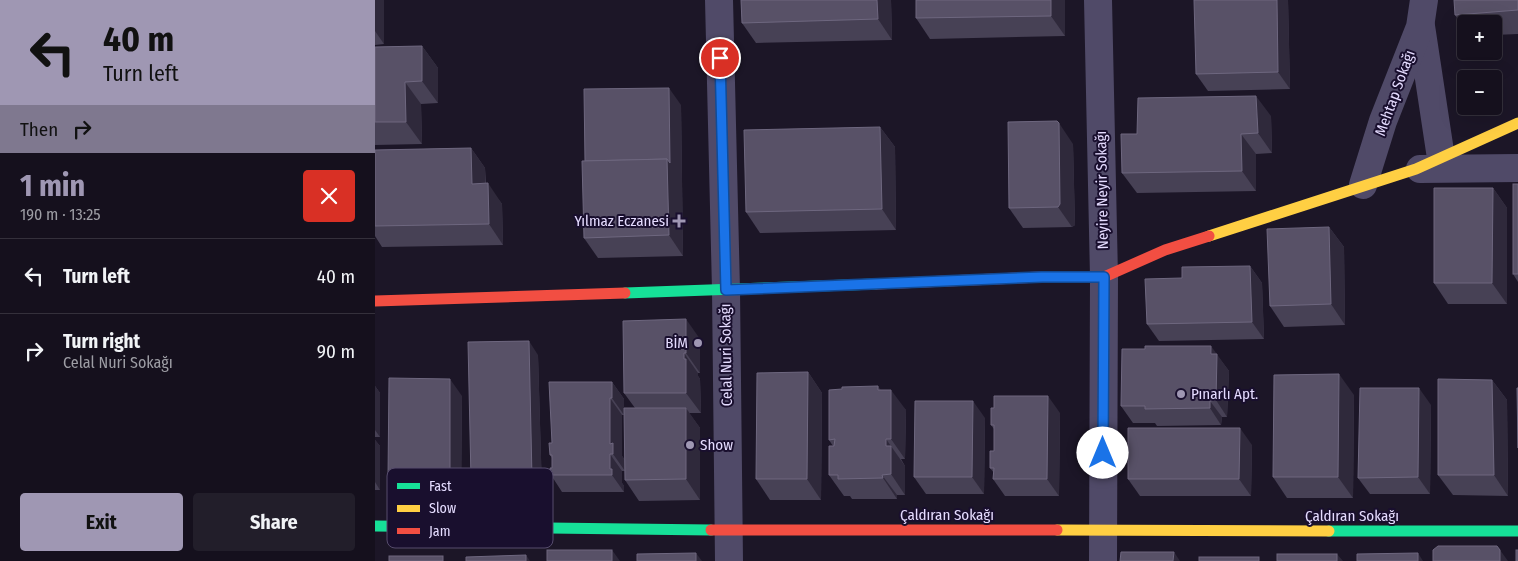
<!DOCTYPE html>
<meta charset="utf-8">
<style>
:root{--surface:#15101d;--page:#221e2a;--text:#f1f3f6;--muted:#9d9da4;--line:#34303b;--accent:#9f97b3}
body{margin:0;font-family:"Fira Sans Condensed",sans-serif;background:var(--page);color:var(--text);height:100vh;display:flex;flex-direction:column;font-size:19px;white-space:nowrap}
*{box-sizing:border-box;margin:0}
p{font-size:16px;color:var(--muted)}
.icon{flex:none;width:28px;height:28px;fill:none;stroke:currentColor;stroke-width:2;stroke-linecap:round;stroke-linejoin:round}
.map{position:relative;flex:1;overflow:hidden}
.details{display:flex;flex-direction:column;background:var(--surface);width:375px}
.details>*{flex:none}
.guide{background:#9f97b3;color:#111;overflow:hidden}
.fabs{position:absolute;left:1082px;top:15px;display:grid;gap:10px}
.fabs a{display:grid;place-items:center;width:45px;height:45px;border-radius:5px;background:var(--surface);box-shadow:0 5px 20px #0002,0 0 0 1px var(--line);font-size:25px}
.pin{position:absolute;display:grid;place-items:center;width:42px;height:42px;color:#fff;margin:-21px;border:2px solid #fff;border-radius:50%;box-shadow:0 1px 5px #0007}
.me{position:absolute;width:55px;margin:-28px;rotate:0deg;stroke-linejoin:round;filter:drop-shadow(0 0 4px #0008)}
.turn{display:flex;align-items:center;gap:18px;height:105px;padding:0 20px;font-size:22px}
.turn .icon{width:65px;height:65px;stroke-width:2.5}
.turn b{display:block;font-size:35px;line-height:42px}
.then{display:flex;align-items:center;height:48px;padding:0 20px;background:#0003;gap:10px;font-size:19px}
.round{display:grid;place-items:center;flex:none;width:52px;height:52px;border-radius:5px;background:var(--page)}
.overview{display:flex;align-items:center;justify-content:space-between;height:85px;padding:0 20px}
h1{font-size:30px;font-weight:700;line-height:38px;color:var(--accent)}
.primary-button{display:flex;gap:10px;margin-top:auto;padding:10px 20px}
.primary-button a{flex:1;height:58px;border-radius:5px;background:var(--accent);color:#111;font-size:20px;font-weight:700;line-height:58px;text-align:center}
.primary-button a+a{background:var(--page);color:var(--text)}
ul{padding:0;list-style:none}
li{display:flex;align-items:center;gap:15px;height:75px;padding:0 20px;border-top:1px solid var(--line)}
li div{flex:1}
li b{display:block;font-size:19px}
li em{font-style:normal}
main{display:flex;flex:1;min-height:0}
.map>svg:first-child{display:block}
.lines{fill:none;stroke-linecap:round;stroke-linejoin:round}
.street{stroke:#504a68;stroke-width:28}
.fast{stroke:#16e098;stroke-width:11}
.slow{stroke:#ffcf43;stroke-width:11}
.jam{stroke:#f24e42;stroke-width:11}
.wall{fill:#474155}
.shaded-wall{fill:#2f293b}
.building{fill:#585167;stroke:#6e677f}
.route-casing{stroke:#114b97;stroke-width:12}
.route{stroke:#1a73e8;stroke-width:9}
.poi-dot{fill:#9f97b3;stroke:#190f2e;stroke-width:2}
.labels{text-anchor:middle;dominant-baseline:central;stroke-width:4;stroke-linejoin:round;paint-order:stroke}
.street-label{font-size:15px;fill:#e5dcff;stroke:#190f2e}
.poi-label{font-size:15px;fill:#e5dcff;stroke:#190f2e;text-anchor:end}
.key{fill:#190f2e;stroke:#564c6d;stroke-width:1}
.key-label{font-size:14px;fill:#e5dcff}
</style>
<main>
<section class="details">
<div class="guide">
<div class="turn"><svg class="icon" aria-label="left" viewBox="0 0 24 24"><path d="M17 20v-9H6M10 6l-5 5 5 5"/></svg><div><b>40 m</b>Turn left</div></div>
<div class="then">Then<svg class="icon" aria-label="right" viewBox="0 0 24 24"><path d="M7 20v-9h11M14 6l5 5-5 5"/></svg></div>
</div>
<div class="overview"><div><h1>1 min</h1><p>190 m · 13:25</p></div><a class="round" style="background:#d93025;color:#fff"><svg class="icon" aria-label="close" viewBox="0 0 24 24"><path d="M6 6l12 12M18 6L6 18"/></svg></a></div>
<ul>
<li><svg class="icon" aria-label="left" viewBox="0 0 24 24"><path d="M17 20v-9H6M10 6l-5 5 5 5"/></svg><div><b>Turn left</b></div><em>40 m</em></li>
<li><svg class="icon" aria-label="right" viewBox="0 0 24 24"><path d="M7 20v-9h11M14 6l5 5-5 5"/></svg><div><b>Turn right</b><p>Celal Nuri Sokağı</p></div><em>90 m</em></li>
</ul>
<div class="primary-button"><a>Exit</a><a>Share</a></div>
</section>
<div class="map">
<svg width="1143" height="561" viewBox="0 0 1143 561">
<rect width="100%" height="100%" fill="#1c1627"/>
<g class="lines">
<g class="street">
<polyline points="344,0 351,290 354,561"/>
<polyline points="723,0 729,277 728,561"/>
<polyline points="1046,26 1066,158"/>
<polyline points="1045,169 1143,168"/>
<polyline points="988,185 1008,121 1045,27 1049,0"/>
</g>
<g class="fast">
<polyline points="250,293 501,284"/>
<polyline points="0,526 336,530"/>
<polyline points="954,531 1143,531"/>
</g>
<g class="slow">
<polyline points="834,236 1041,169 1143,123"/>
<polyline points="682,530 954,531"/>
</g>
<g class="jam">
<polyline points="501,284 667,277 729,277 790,250 834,236"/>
<polyline points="0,301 250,293"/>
<polyline points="336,530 682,530"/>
</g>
</g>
<g class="wall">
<polygon points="0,0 9,44 0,45"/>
<polygon points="366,0 516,0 517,40 381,43 367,23"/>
<polygon points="690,0 690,36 555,39 541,18"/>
<polygon points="913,0 915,89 833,91 821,74"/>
<polygon points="1143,0 1143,34 1119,35 1119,24 1091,24 1091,30 1080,15"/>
<polygon points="47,46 63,68 63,103 46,104 47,144 0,145 0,47"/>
<polygon points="306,105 308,256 223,258 209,238 210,161"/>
<polygon points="896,116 897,153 881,154 881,191 762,193 747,173 762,134"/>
<polygon points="505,127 520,147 521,230 385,233 371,212"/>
<polygon points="698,144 700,225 697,227 648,228 634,208"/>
<polygon points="96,148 110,168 111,183 127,204 128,245 7,247 0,236 0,150"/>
<polygon points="1143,184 1143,282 1138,274"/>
<polygon points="1118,188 1132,208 1132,304 1073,304 1059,283"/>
<polygon points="954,227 969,247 970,325 909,327 895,306"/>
<polygon points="875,266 887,283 889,339 784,341 772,324 807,278"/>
<polygon points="325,339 325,373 323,373 323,376 325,379 326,413 314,413 325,428 325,500 264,501 250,480 250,471 247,471 247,483 249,486 249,492 187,492 176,475 177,468 177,458 175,455 177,443 237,382 249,399 249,415 247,415 247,456 250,460 260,408 249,393"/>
<polygon points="841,354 854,371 852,417 847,417 846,425 782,426 780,423 758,423 746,406"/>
<polygon points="163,355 167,492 106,493 96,479"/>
<polygon points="433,372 447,393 446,500 395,500 381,479"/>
<polygon points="1117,380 1132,400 1133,496 1078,495 1063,475"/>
<polygon points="0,386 5,393 5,437 0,437"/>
<polygon points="503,386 505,390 531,410 530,459 526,459 530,466 530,495 522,495 522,499 477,499 475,496 469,496 454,475 458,446 454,440"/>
<polygon points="979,395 978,498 912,498 898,477"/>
<polygon points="87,396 86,494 25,494 13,477"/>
<polygon points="1056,405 1055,494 995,494 983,478"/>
<polygon points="685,413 684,496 630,496 618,479 619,473 615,468 619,451 619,429 616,425"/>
<polygon points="610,418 609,494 551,494 539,477"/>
<polygon points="0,440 5,446 5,490 0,490"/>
<polygon points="877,445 876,496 765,496 753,479"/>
</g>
<g class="shaded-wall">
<polygon points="0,0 9,0 9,44 0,31"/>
<polygon points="502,0 516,0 517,40 503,19"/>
<polygon points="676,0 690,0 690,36 676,16"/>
<polygon points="902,0 913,0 915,89 903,72"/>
<polygon points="47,46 63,68 63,103 47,81"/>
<polygon points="30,82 46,104 47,144 31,122"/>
<polygon points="294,88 306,105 308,256 294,235 292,159"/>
<polygon points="881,96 896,116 897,153 883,133"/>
<polygon points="684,123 698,144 700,225 697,227 683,207"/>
<polygon points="505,127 520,147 521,230 507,209"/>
<polygon points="866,134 881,154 881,191 867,171"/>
<polygon points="96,148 110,168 111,204 97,184"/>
<polygon points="113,183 127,204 128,245 114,224"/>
<polygon points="1118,188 1132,208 1132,304 1117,283"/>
<polygon points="954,227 969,247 970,325 956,304"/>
<polygon points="875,266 887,283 889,339 877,322"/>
<polygon points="311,319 325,339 325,373 311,353"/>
<polygon points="154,341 163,355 167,492 157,478"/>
<polygon points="836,346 854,371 852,417 841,400"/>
<polygon points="309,353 323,373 323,376 325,379 326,413 311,393"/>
<polygon points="433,372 447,393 446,500 432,479"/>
<polygon points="964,374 979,395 978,498 963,477"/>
<polygon points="75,379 87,396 86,494 75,477"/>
<polygon points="1117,380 1132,400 1133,496 1119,475"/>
<polygon points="237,382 249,399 249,415 237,398"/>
<polygon points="0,386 5,393 5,437 0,430"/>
<polygon points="503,386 516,405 516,390 531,410 530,459 516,439 503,390"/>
<polygon points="1044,388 1056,405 1055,494 1043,477"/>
<polygon points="673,396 685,413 684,496 672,479"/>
<polygon points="235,398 247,415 247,456 250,460 250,471 238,454 235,444"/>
<polygon points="598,401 610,418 609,494 597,477"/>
<polygon points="835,401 847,417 846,425 835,408"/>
<polygon points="311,408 325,428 325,500 311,479"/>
<polygon points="865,428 877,445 876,496 864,479"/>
<polygon points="511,439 530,466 530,495 516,474 511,446"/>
<polygon points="0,440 5,446 5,490 0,482"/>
<polygon points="235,454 247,471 247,483 249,486 249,492 237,475 235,469"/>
<polygon points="507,475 522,495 522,499 508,478"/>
<polygon points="237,550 245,561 237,561"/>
<polygon points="1125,550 1133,561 1125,561"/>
<polygon points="799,552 805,561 798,561"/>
<polygon points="321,553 327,561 321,561"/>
<polygon points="1043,553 1048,561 1043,561"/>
<polygon points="962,554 968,561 962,561"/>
<polygon points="151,555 155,561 151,561"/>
</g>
<g class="building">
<polygon points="366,0 502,0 503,19 367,23"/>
<polygon points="541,0 676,0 676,16 541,18"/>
<polygon points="819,0 902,0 903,72 821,74"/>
<polygon points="1079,0 1143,0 1143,10 1080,15"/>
<polygon points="47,46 47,81 30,82 31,122 0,122 0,47"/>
<polygon points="294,88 295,163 292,159 210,161 209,89"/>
<polygon points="881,96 883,133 866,134 867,171 747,173 746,134 762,134 763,98"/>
<polygon points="682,121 684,123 685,204 683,207 634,208 633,122"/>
<polygon points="505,127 507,209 371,212 369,130"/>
<polygon points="96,148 97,184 113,183 114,224 0,226 0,150"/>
<polygon points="292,159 294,235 209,238 207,161"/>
<rect x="1138" y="184" width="5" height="90"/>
<polygon points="1059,188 1118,188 1117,283 1059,283"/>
<polygon points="954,227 956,304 895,306 892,229"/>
<polygon points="875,266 877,322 772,324 770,279 807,278 807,267"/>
<polygon points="311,319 311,353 309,353 309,359 311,359 311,393 249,393 248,321"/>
<polygon points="154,341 157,478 96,479 93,342"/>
<polygon points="770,346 836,346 836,354 842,354 841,400 835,401 835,408 770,409 770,406 746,406 747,349 770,349"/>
<polygon points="433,372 432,479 381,479 382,373"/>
<polygon points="964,374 963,477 898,477 899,375"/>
<polygon points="14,378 75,379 75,477 13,477"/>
<polygon points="1063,379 1117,380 1119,475 1063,475"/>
<polygon points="174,382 237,382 237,398 235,398 235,444 238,443 238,454 235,454 235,469 237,469 237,475 176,475 175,468 177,468 177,455 175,455 174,443 177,443"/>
<polygon points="503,386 503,390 516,390 516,439 511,439 511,446 516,446 516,474 507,475 508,478 463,479 463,475 454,475 454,446 459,446 460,439 454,440 454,390 467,389 467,387"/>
<polygon points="985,388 1044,388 1043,477 983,478"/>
<polygon points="1142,388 1143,388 1143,448"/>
<polygon points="619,396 673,396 672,479 618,479 619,468 615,468 615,451 619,451 619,425 616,425 616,408 619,408"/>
<polygon points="540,401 598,401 597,477 539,477"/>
<polygon points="249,408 311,408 311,479 250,480"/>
<polygon points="753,428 865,428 864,479 753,479"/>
<polygon points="1063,546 1122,546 1125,550 1125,561 1058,561 1058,550"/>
<rect x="172" y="550" width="65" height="11"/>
<rect x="1141" y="550" width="2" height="11"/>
<polygon points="746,552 799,552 798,561 745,561"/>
<polygon points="321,553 321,561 262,561 262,554"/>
<polygon points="1043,553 1043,561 982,561 982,554"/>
<rect x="902" y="554" width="60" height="7"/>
<polygon points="151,555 151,561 91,561 91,557"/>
<rect x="14" y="556" width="54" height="5"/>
<rect x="824" y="557" width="60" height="4"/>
</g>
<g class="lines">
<g class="route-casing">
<polyline id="route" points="345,58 351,290 667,277 729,277 728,453"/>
</g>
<use href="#route" class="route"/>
</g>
<g class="poi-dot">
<path d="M301.5 213.5h5v5h5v5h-5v5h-5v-5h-5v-5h5z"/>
<circle cx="323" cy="343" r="5"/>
<circle cx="806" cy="394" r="5"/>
<circle cx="315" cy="445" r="5"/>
</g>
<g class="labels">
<g class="street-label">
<text transform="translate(1020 93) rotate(-70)">Mehtap Sokağı</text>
<text transform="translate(727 190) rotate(-91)">Neyire Neyir Sokağı</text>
<text transform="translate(351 355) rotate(-91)">Celal Nuri Sokağı</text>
<text x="572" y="515">Çaldıran Sokağı</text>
<text x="977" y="516">Çaldıran Sokağı</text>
</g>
<g class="poi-label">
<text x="294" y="221">Yılmaz Eczanesi</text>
<text x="313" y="343">BİM</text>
<text x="816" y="394" text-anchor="start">Pınarlı Apt.</text>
<text x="325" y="445" text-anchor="start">Show</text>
</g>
</g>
<rect x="12" y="468" width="166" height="80" rx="8" class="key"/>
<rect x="22" y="483" width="23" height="6" fill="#16e098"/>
<rect x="22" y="505" width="23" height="7" fill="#ffcf43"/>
<rect x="22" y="528" width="23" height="6" fill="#f24e42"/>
<g class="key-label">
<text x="54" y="491">Fast</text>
<text x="54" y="513">Slow</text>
<text x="54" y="536">Jam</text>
</g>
</svg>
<div class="fabs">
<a>+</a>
<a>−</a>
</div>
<div class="pin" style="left:345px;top:58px;background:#d93025"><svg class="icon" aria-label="arrive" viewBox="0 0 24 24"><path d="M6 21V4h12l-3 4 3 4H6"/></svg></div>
<svg class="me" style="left:728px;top:453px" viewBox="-20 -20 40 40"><circle r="19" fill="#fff"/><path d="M0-13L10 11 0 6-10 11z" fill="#1a73e8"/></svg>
</div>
</main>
